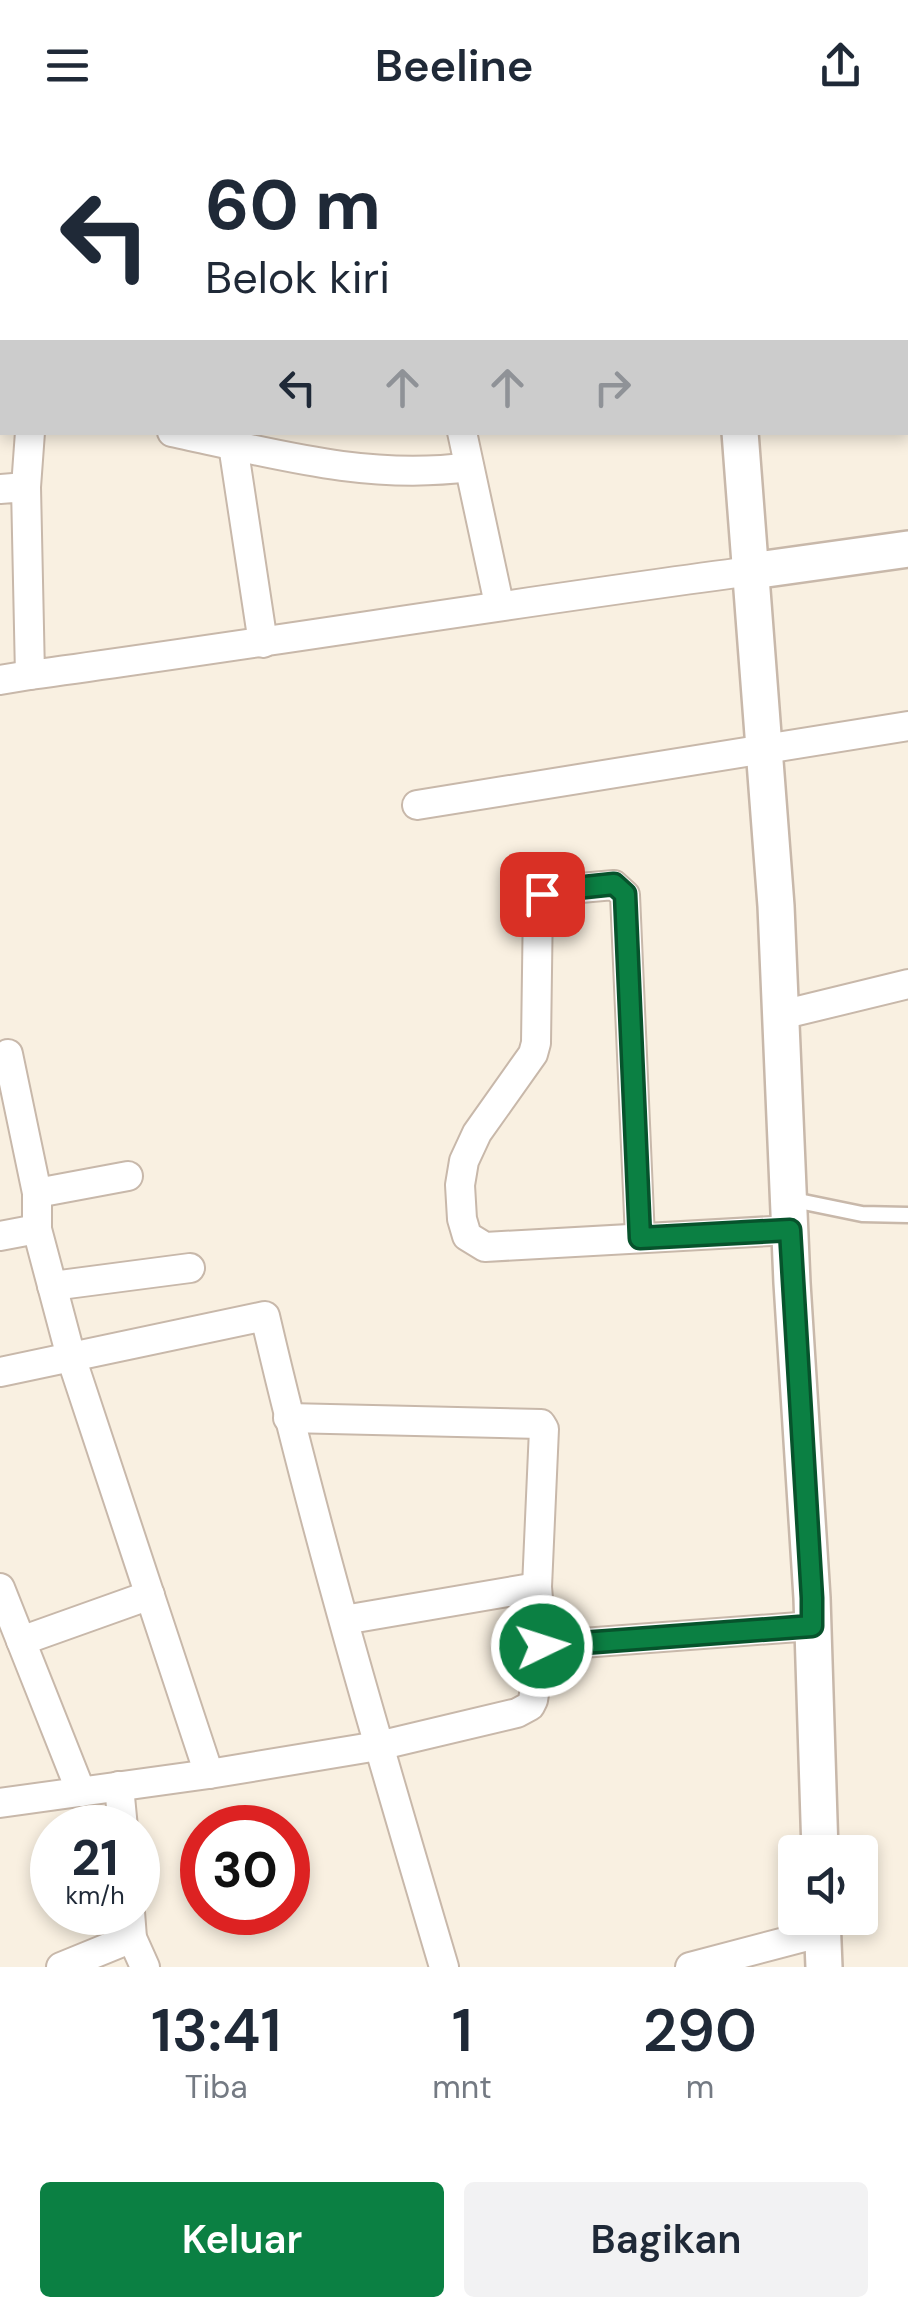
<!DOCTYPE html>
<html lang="id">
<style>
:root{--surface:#fff;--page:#f2f2f3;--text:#1f2937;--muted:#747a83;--accent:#0b8043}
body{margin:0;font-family:"DM Sans",sans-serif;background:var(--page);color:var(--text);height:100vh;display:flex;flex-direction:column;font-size:38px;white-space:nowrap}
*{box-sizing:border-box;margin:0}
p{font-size:32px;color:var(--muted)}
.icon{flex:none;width:55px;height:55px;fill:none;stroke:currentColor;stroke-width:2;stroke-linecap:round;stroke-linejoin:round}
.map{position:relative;height:1837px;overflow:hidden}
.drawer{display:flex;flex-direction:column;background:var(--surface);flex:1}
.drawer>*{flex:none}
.guide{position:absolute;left:0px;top:0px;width:910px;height:305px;box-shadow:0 5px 15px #0003;background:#fff;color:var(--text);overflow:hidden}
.controls{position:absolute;left:778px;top:1705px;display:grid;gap:20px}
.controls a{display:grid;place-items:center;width:100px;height:100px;border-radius:10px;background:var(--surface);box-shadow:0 5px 15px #0003;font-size:50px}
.speed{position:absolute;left:30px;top:1675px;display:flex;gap:20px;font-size:50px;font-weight:700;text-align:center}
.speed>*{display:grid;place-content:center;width:130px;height:130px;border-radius:50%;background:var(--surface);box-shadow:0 5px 15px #0003;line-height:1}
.speed small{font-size:25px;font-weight:400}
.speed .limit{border:15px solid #d22;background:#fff;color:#111}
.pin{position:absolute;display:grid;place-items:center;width:85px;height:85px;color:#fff;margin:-42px;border-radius:20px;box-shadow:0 5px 15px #0006}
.me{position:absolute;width:110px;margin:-55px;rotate:86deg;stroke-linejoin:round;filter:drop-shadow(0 0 8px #0008)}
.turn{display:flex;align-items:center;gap:35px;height:210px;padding:0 40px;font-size:45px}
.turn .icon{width:130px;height:130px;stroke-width:2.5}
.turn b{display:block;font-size:70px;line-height:85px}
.lanes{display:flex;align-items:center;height:95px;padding:0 40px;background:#0003;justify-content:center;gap:50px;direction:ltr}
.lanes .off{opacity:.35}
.eta{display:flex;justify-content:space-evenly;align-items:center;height:170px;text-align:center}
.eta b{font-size:60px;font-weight:600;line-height:70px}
.cta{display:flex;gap:20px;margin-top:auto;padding:20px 40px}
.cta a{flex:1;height:115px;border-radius:10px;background:var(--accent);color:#fff;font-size:40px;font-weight:600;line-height:115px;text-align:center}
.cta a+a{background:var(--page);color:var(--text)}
header{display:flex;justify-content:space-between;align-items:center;height:130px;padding:0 40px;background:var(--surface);font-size:45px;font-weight:600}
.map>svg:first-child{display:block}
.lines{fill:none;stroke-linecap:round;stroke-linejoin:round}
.service-casing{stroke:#c8b8aa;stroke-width:19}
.minor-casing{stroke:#c8b8aa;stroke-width:32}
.tertiary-casing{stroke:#c8b8aa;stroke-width:40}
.service{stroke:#fff;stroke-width:14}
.minor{stroke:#fff;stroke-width:28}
.tertiary{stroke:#fff;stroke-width:35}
.route-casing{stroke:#07532c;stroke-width:25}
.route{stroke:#0b8043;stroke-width:18}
</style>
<header><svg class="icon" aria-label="menu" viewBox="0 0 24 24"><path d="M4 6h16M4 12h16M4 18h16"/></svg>Beeline<svg class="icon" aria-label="share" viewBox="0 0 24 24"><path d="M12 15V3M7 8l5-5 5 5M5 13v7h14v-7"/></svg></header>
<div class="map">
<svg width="908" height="1837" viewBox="0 0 908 1837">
<rect width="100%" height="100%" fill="#f9f0e1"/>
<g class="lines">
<g class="service-casing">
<polyline id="service" points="789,1069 862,1084 908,1085"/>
</g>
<g class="minor-casing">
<g id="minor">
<polyline points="100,0 101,2"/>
<polyline points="401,0 401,2"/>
<polyline points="0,268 2,269"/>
<path d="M172,302C271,323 368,351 469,337"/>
<polyline points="462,302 499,474"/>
<polyline points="233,315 263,513"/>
<polyline points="26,357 30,302"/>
<path d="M0,359L26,357L30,545C271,512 510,473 751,441"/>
<polyline points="0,550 30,545"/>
<polyline points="417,675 908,596"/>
<polyline points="781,885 908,854"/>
<polyline points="8,924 37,1063 37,1099 71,1227 209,1644"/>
<polyline points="37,1063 128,1046"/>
<polyline points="0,1106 37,1099"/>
<polyline points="640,1108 625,765 614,755 547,761 538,771 536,913 533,924 477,1003 464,1031 460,1055 462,1089 467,1106 485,1117 789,1100"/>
<polyline points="52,1156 190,1138"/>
<path d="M0,1242L265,1186C316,1405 380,1621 444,1837"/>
<polyline points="288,1288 541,1294 544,1299 537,1457 542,1516"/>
<polyline points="0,1458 81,1662"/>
<polyline points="344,1490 537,1457"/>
<polyline points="21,1511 150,1465"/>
<polyline points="119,1656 123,1698"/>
<polyline points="0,1673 209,1644 378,1616 517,1583 530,1576 533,1570 542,1516 812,1496"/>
<polyline points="130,1782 132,1808 145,1837"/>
<polyline points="61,1837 132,1808"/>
<polyline points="690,1837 823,1802"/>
</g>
</g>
<g class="tertiary-casing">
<g id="tertiary">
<polyline points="715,0 716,2"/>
<polyline points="740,302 776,776 792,1153 812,1468 820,1722"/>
<polyline points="751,441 908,419"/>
<polyline points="822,1788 824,1837"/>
</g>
</g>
<use href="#service" class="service"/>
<use href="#minor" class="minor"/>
<use href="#tertiary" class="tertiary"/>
</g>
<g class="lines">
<g class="route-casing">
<polyline id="route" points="542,764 547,761 614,754 625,764 640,1108 790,1100 812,1468 812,1496 542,1516"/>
</g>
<use href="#route" class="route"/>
</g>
</svg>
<div class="controls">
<a><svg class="icon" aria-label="sound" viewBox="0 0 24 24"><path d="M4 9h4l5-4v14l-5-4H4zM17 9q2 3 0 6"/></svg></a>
</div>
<div class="speed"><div>21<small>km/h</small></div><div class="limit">30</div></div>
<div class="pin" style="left:542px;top:764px;background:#d93025"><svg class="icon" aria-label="arrive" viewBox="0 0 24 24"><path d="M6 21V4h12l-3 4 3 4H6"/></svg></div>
<svg class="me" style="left:542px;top:1516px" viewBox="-20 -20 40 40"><circle r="17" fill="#0b8043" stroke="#fff" stroke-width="3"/><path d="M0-11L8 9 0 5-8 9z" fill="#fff"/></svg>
<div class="guide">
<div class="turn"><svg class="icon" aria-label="left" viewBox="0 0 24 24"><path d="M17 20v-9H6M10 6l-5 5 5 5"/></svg><div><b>60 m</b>Belok kiri</div></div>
<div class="lanes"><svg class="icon" aria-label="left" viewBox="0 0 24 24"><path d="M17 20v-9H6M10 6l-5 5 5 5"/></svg><svg class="icon off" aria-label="ahead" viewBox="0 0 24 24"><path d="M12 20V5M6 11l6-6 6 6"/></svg><svg class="icon off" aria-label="ahead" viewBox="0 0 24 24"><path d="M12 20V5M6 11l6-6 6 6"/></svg><svg class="icon off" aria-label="right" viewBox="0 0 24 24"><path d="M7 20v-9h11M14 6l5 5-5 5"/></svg></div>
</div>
</div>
<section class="drawer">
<div class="eta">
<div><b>13:41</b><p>Tiba</p></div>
<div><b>1</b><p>mnt</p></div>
<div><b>290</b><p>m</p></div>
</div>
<div class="cta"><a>Keluar</a><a>Bagikan</a></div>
</section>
